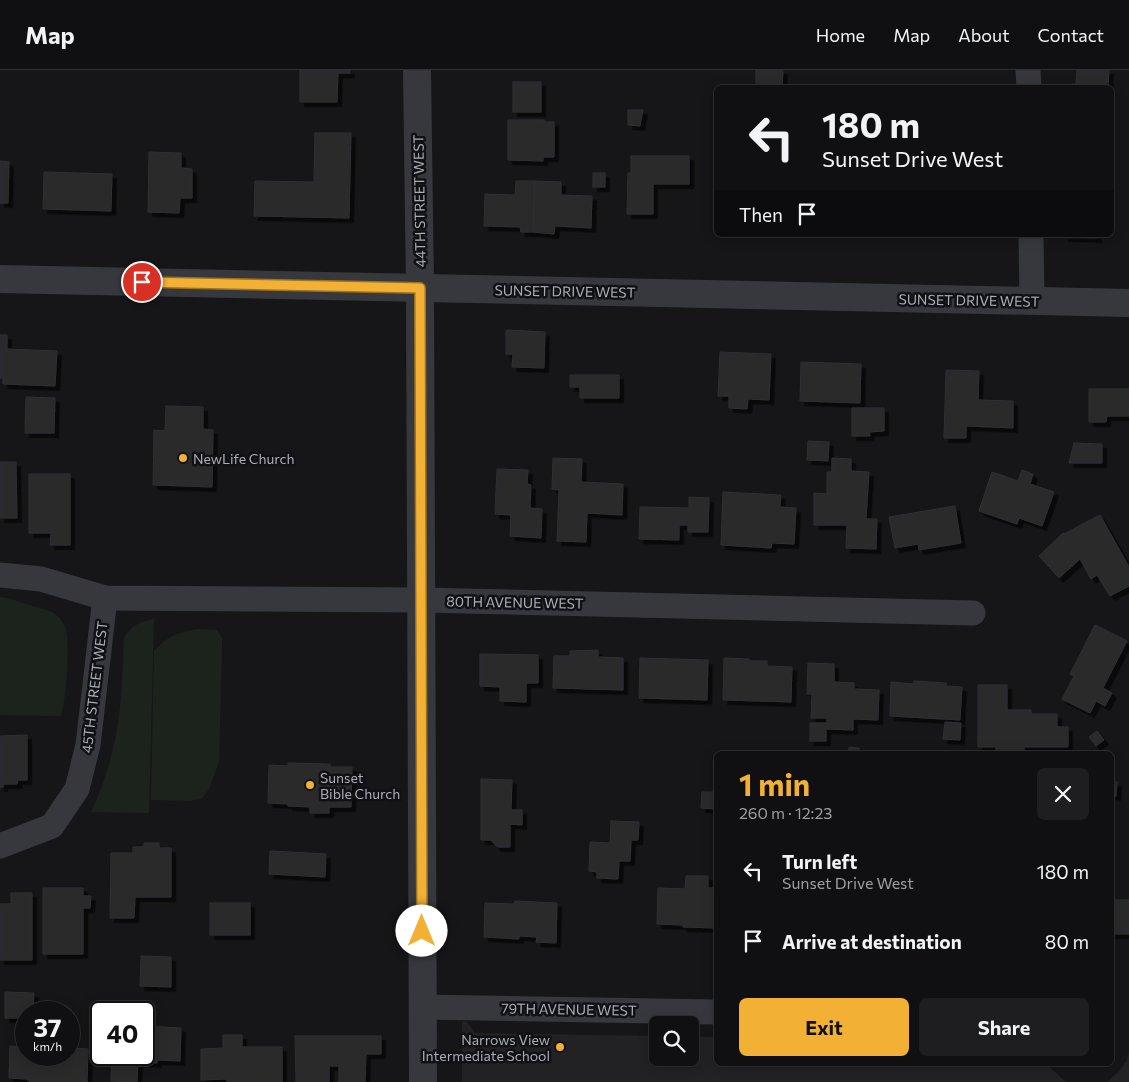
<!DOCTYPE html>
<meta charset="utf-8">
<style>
:root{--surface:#101012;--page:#1e1e20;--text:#f1f3f6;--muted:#9c9d9f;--line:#303032;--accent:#f2b134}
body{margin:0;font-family:Commissioner,sans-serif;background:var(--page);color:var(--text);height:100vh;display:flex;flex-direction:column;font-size:19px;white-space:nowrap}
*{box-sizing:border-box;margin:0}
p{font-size:16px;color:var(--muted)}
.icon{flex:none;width:28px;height:28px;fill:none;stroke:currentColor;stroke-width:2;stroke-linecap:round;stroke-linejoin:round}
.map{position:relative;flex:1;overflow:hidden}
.side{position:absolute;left:714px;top:681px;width:400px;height:315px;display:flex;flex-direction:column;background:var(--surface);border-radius:8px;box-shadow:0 2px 12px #0003,0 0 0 1px var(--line)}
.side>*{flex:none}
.guide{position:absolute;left:714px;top:15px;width:400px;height:152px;border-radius:8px;box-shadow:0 2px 12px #0003,0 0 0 1px var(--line);background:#101012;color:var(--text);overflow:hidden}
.tools{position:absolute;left:649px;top:946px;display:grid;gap:10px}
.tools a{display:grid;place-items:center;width:50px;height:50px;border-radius:8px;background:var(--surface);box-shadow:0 2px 12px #0003,0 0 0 1px var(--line);font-size:25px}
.speed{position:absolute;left:15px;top:931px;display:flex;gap:10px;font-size:25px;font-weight:700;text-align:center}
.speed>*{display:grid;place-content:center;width:65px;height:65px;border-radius:50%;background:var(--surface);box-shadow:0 2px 12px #0003,0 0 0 1px var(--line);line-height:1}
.speed small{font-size:12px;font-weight:400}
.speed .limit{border:2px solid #111;border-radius:8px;background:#fff;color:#111}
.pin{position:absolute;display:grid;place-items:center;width:42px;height:42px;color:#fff;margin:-21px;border:2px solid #fff;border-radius:50%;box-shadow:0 1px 5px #0007}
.me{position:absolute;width:55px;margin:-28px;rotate:0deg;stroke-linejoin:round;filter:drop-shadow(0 0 4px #0008)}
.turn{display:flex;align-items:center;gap:18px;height:105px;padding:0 25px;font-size:22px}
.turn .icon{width:65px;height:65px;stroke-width:2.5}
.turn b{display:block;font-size:35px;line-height:42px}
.then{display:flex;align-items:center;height:48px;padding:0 25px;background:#0003;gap:10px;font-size:19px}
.round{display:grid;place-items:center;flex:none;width:52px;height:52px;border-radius:8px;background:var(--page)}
.overview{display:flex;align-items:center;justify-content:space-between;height:85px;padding:0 25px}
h1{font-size:30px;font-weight:700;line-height:38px;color:var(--accent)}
.primary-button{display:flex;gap:10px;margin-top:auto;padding:10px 25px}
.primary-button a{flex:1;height:58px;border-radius:8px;background:var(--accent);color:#111;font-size:20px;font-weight:700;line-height:58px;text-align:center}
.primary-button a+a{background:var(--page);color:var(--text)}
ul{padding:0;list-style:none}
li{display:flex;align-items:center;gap:15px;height:70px;padding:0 25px}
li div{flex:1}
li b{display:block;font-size:19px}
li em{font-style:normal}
header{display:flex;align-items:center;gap:30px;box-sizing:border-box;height:70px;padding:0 25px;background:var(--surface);border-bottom:1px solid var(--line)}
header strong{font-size:24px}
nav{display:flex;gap:28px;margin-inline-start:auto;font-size:18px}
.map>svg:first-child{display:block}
.built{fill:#222225}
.green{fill:#1c231d}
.building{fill:#29292c;stroke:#303034;filter:url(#shadow)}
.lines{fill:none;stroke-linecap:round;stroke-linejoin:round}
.minor{stroke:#37383d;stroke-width:25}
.tertiary{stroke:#37383d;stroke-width:28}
.route-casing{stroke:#9d7322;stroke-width:12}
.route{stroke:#f2b134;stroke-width:9}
.poi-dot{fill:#f2b134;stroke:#111113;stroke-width:2}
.labels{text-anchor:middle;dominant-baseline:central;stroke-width:5;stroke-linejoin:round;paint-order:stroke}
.street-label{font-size:14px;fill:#a8adb8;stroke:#111113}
.poi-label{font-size:14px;fill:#a8adb8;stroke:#111113;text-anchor:start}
</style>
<header>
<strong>Map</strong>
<nav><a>Home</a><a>Map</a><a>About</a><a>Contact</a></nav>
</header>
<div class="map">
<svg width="1129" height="1012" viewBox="0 0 1129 1012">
<defs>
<filter id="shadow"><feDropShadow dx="4.5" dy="4.5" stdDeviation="0" flood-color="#0009"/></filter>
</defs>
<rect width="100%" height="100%" fill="#161618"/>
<g class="built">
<polygon points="462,951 467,952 475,963 657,966 658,988 690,988 690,967 716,967 716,994 1046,994 1066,1012 462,1012"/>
<polygon points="1129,981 1129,1012 1107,1012 1118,1002 1127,990"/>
</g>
<g class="green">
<path d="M0,527L8,528L52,542C59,546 64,552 66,560C70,574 66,632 61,646L0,645Z"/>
<path d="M154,549L149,743L91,742C111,701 120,656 122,611C123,597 123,582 124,568C131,556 140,551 154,549Z"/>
<path d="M197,559L217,560L222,568V579L219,692L209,719L202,728L191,731L151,730L154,581C168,566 177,563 197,559Z"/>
</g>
<g class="building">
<polygon points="300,0 350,0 350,3 338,3 337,32 300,32"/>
<polygon points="756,0 783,0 782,18 756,18"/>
<polygon points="1077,0 1109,0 1108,18 1071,18 1072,14 1076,14"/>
<rect x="513" y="12" width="28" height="30"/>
<polygon points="628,40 643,40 640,56 628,55"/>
<polygon points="508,50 544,50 544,52 554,52 554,87 543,87 543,91 508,90"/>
<polygon points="315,63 351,63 349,148 254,146 255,111 314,112"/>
<polygon points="149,82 181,83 181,98 192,99 192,128 180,128 179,143 148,142"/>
<polygon points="631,86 689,86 689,114 653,114 653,144 627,144 628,103 631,103"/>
<polygon points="0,91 9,92 8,133 0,133"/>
<polygon points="44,102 112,104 111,141 43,139"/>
<rect x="593" y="103" width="12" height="14"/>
<polygon points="516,111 535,111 533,162 521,162 520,157 484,156 485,124 515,125"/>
<polygon points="535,111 561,112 561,125 592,126 591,158 555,156 554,164 533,162"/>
<polygon points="1064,165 1097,165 1097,168 1064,167"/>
<polygon points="506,260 545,262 544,298 512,297 513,284 506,284"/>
<polygon points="0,265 7,265 7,279 57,281 55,316 3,314 3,308 0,308"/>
<polygon points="720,282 771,284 769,330 748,329 747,339 729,338 729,326 718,326"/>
<polygon points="801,292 861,294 860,333 800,331"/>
<polygon points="946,300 979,301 978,330 1013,331 1013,358 966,356 966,368 944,368"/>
<polygon points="570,305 619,305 619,328 580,328 580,317 570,317"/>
<polygon points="1089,319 1129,319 1129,346 1107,346 1106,352 1089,352"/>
<polygon points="26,327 55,328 54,363 25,363"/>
<polygon points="166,336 203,337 203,359 213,360 212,417 153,415 154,360 165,361"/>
<polygon points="852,338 884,338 884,361 869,362 870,366 852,366"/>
<polygon points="808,371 829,372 828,391 807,390"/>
<polygon points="1074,373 1102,374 1102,393 1069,393"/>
<polygon points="553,388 582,389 581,412 623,414 622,445 587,443 586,472 557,471 559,420 552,419"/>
<polygon points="832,388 851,389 851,401 869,402 866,449 877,449 876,479 846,478 847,455 814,455 814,423 827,424 827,402 832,402"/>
<polygon points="0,392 16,392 17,448 0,448"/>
<polygon points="497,399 528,400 527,414 531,415 530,438 542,439 541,468 510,466 511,445 495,444"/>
<polygon points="1022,400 1033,404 1030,414 1054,422 1042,456 1019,448 1017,454 979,441 992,402 1018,411"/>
<polygon points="29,404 70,404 70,475 50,475 51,463 29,463"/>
<polygon points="723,422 781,425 780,437 796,438 794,474 772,473 771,478 721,475"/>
<polygon points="689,427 709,428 708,462 688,462 688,455 679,455 679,470 639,469 640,437 689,438"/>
<polygon points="955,436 961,473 919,480 918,474 895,478 889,447"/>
<polygon points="1100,445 1129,497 1129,516 1110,526 1097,505 1091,509 1080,489 1059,508 1039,486 1063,463 1064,464"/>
<polygon points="1095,555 1127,571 1103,618 1112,623 1105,636 1096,631 1090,643 1062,629 1074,606 1070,604"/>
<polygon points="598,580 598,587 623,588 623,620 553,618 554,586 570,586 570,581"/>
<polygon points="480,584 538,585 538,613 526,613 526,632 500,631 500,617 480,616"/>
<polygon points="640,588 708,590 707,630 639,628"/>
<polygon points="724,588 749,589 749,591 767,591 767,596 792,597 791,632 723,630"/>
<polygon points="808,593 834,594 834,612 854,613 854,619 879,620 878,650 853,649 853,660 827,659 827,648 811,648 812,624 807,624"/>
<polygon points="914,611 946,613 946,616 962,617 960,650 890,646 891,612 914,614"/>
<polygon points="978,615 1007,615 1007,640 1031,640 1031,644 1057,644 1057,657 1068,657 1068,677 1024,677 1024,684 996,684 996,677 978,677"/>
<polygon points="945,652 961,653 960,670 943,669"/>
<rect x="810" y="653" width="16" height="18"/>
<polygon points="1097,661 1104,670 1096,676 1089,667"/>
<polygon points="27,665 27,710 18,710 17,714 3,714 3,717 0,717 0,666"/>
<polygon points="849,677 859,678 859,684 848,684"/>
<polygon points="288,693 330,694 330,697 352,697 351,737 329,737 329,743 310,743 310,737 288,736 288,734 268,733 269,695 288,696"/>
<polygon points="481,709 512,710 511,740 522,740 522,755 510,754 510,777 497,777 491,770 481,770"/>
<polygon points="1111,712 1117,712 1116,726 1111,726"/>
<polygon points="702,722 716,722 716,739 701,738"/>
<polygon points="611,751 639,752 638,770 631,770 630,791 619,791 618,809 597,808 597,802 589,801 590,772 610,773"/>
<polygon points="144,773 159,773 159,778 171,778 171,827 135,827 134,848 110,848 111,783 133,783 133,777 144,777"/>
<polygon points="270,781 326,784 325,807 269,804"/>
<polygon points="686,806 708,806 708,818 716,818 716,858 683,857 683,855 657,854 658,818 685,819"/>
<polygon points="43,818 83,818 83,826 91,826 90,838 83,838 83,884 43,884"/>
<polygon points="11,823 32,823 32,890 0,890 0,834 11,834"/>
<rect x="1111" y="830" width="18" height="34"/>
<polygon points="515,831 557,833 556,873 536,872 537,867 519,866 519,869 484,867 485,833 514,834"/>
<rect x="210" y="833" width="40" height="32"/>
<polygon points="141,886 171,887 171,917 140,916"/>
<polygon points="5,922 34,923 33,942 26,942 26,948 5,948"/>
<polygon points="144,956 181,958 180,991 157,990 157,993 138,992 137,1012 111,1011 112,985 144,985"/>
<polygon points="223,965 242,965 242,977 282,977 282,1012 227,1012 227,1009 201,1010 201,979 223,978"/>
<polygon points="295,966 381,966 381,984 366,984 365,1012 339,1012 339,996 329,996 329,1012 296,1012"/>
<polygon points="10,976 26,977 26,985 69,985 69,978 88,979 87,1012 31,1012 26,1009 9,1008"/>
</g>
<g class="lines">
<g class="minor">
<polyline points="1028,0 1029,18"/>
<polyline points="1031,165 1032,231"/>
<polyline points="0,505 41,509 105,528 421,530 973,543"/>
<polyline points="0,776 52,756 77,719 88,675 105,528"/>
<polyline points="423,937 716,942"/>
</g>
<g class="tertiary">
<polyline points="417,0 420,218 423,1012"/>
<polyline points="0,209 1129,233"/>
</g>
</g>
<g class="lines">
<g class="route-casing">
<polyline id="route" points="142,212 420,218 422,861"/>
</g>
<use href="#route" class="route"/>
</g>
<g class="poi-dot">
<circle cx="183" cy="388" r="5"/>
<circle cx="310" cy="715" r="5"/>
<circle cx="560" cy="977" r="5"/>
</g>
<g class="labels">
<g class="street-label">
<text transform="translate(419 131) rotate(-91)">44TH STREET WEST</text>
<text transform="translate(565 221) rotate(1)">SUNSET DRIVE WEST</text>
<text transform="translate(969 230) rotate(1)">SUNSET DRIVE WEST</text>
<text transform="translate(515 532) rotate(1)">80TH AVENUE WEST</text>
<text transform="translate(94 617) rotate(-83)">45TH STREET WEST</text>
<text transform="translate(569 939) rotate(1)">79TH AVENUE WEST</text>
</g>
<g class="poi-label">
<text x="193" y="388">NewLife Church</text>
<text x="320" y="707">Sunset<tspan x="320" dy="16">Bible Church</tspan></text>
<text x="550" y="969" text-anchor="end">Narrows View<tspan x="550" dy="16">Intermediate School</tspan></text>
</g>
</g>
</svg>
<div class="tools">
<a><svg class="icon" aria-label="search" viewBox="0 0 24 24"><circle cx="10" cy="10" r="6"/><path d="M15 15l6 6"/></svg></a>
</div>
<div class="speed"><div>37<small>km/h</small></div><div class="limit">40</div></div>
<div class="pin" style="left:142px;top:212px;background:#d93025"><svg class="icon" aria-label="arrive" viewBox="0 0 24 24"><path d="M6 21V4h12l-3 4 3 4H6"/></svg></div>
<svg class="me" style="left:422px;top:861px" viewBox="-20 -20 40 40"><circle r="19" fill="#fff"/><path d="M0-13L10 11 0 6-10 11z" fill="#f2b134"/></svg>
<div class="guide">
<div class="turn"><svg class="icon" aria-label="left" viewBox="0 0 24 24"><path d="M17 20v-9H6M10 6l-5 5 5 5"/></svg><div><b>180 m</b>Sunset Drive West</div></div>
<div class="then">Then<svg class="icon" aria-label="arrive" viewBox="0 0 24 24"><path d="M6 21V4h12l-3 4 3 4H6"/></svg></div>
</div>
<section class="side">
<div class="overview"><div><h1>1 min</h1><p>260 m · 12:23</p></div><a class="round"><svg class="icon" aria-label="close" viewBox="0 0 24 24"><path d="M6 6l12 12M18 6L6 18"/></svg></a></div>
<ul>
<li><svg class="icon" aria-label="left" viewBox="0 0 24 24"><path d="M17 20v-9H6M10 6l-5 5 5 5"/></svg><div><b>Turn left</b><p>Sunset Drive West</p></div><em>180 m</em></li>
<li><svg class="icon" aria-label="arrive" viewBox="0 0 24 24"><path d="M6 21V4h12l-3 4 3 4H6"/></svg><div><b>Arrive at destination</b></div><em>80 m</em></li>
</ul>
<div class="primary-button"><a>Exit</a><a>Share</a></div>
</section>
</div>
